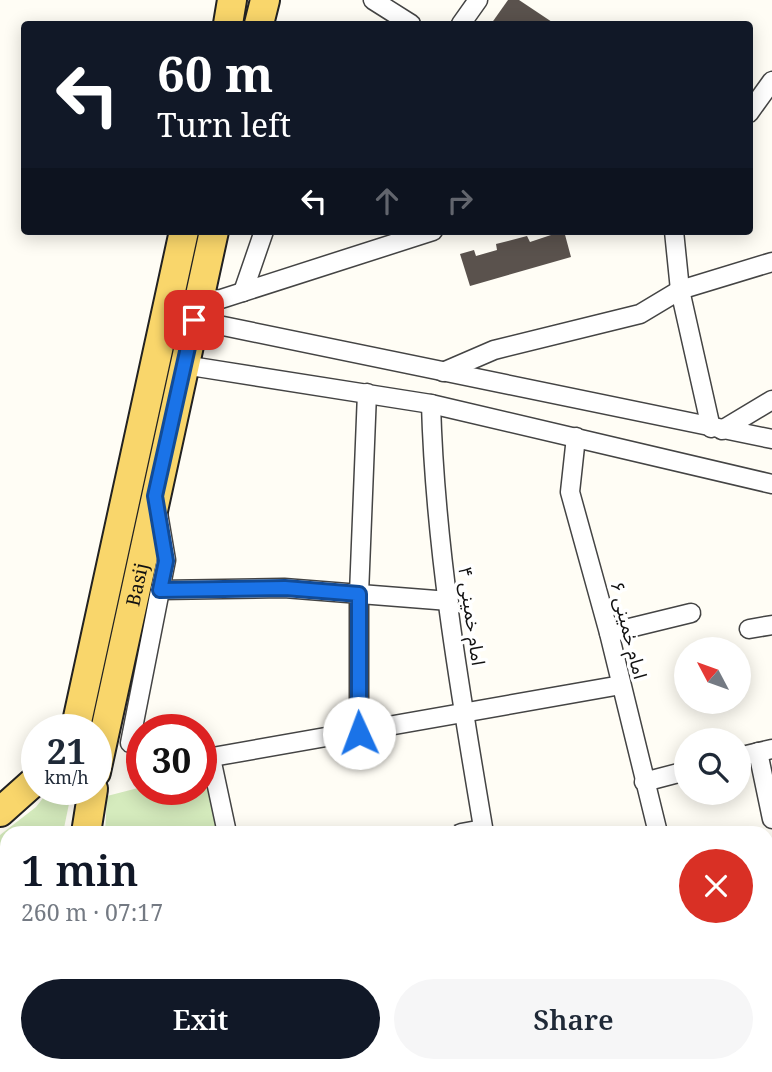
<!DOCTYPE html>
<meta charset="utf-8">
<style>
:root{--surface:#fff;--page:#f6f6f7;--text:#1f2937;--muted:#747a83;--accent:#111827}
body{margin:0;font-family:"Noto Serif","Noto Sans Arabic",serif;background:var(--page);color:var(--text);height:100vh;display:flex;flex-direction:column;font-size:26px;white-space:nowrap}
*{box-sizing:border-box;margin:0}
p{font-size:23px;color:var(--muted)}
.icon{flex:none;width:38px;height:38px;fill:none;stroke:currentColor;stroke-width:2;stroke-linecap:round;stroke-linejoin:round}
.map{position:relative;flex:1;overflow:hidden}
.details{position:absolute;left:0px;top:826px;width:774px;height:247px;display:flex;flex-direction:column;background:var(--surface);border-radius:21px 21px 0 0;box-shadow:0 4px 18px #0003}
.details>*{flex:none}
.hud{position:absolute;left:21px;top:21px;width:732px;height:214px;border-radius:7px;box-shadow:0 4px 18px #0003;background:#111827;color:#fff;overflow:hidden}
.needle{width:46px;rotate:311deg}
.buttons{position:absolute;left:674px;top:637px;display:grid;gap:14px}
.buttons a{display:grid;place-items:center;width:77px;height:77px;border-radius:50%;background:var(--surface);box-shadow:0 4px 18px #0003;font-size:35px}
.speed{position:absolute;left:21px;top:714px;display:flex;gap:14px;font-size:35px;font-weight:700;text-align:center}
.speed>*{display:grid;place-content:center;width:91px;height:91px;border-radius:50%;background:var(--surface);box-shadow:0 4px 18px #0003;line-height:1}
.speed small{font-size:18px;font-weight:400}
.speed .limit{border:10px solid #d22;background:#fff;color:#111}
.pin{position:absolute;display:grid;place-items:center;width:60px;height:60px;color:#fff;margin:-30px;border-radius:14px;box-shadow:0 4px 10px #0006}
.me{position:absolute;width:77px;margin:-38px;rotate:358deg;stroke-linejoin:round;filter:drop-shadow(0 0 5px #0008)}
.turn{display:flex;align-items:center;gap:24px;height:147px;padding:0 21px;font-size:32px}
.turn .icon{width:91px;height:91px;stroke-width:2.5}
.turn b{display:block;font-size:49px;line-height:60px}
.lanes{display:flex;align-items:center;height:66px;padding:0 21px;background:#0003;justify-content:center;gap:35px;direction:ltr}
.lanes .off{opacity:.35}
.round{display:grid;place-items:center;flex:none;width:74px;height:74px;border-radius:37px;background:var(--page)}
.headline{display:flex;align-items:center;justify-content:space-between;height:119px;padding:0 21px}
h1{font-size:42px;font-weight:600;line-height:52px;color:var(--accent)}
.action{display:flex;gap:14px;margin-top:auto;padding:14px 21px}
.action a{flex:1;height:80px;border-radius:42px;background:var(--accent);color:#fff;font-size:28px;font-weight:600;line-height:80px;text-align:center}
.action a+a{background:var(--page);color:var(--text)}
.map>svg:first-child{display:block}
.green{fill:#d5ebbd}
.building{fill:#5a524d}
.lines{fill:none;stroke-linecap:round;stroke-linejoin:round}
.minor-casing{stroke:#444;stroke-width:21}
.secondary-casing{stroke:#333;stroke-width:30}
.primary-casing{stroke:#222;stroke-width:32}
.minor{stroke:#fff;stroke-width:18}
.secondary{stroke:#fff6b0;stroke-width:26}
.primary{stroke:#f9d66b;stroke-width:28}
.route-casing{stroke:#114b97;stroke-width:18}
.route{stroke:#1a73e8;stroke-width:12}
.labels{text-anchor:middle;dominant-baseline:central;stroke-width:7;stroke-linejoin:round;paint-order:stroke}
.street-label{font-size:19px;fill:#111;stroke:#fff}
</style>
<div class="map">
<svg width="772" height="1072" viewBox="0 0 772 1072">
<rect width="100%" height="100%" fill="#fffdf5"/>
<g class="green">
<polygon points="205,771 220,833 105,833 107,796 142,787 201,789 201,772"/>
<polygon points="50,789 72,789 63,833 7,833 7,854 0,853 0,835 36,807"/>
</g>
<g class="building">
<polygon points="508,0 519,0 555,24 491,24"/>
<polygon points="550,231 564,231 571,257 470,286 460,254 474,250 476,256 497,250 496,244 527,236 530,242 551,235"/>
</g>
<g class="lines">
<g class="minor-casing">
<g id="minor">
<polyline points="373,0 411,24"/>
<polyline points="461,24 478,0"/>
<polyline points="749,113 772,81"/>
<polyline points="674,231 680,290 711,428"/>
<polyline points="243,292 264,231"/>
<polyline points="198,301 221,299 433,231"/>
<polyline points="194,320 772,439"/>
<polyline points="184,365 431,404 772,484"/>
<polyline points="443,372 494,350 640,314 680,290 772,262"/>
<path d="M431,404C435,548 460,691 484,833"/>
<polyline points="722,430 772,400"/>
<polyline points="576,437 570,492 609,633 658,833"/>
<polyline points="160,590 284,588 449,601"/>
<polyline points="749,629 772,625"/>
<polyline points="609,633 691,613"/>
<polyline points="359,733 359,594 367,393"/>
<polyline points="130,743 166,560 158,513"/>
<polyline points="758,752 772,819"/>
<polyline points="738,757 772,749"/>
<polyline points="211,758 227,833"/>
<polyline points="201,759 621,685"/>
<polyline points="644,782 686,771"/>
<polyline points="461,833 483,829"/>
<polyline points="161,1066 169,1072"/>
<polyline points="250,1066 251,1072"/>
<polyline points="430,1066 431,1072"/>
<polyline points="81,1072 93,1066"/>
<polyline points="575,1072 576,1066"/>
</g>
</g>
<g class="secondary-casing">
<g id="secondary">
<polyline points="766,1027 772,1027"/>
<polyline points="766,1055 772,1055"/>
</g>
</g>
<g class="primary-casing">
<g id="primary">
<polyline points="228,24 232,0"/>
<polyline points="259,24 265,0"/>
<polyline points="72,730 77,722 184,231"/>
<path id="s1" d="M96,772L214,231"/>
<polyline points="0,812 37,779"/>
<polyline points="86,833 93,789"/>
<polyline points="0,878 7,878"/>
<polyline points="0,1042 7,1043"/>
</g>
</g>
<use href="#minor" class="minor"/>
<use href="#secondary" class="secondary"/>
<use href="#primary" class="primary"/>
</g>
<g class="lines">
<g class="route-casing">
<polyline id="route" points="194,320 155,496 166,561 160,590 285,588 359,594 359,733"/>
</g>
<use href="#route" class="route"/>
</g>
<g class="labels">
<g class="street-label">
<text stroke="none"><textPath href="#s1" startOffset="192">Basij</textPath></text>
<text transform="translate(472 616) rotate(82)">امام خمینی ۴</text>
<text transform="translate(629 630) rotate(76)">امام خمینی ۶</text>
</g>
</g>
</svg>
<div class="buttons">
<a><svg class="needle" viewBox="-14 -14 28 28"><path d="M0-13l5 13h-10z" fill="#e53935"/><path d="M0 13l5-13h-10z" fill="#747a83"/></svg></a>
<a><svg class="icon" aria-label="search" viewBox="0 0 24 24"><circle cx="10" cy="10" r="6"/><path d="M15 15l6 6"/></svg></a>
</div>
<div class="speed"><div>21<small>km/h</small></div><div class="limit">30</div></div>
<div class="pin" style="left:194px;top:320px;background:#d93025"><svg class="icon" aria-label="arrive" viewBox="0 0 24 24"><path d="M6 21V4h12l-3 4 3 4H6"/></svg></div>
<svg class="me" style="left:359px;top:733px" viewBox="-20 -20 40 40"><circle r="19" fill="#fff"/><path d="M0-13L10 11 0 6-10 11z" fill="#1a73e8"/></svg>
<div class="hud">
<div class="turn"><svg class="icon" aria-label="left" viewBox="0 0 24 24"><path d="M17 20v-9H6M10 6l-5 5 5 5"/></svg><div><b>60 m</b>Turn left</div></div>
<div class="lanes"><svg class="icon" aria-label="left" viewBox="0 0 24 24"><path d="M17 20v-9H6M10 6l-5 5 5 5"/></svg><svg class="icon off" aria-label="ahead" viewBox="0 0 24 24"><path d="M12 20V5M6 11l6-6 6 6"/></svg><svg class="icon off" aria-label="right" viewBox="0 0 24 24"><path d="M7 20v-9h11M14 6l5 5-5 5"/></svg></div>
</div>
<section class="details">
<div class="headline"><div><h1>1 min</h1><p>260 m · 07:17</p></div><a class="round" style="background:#d93025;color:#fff"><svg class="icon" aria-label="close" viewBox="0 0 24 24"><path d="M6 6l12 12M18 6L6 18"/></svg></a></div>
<div class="action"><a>Exit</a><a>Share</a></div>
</section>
</div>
